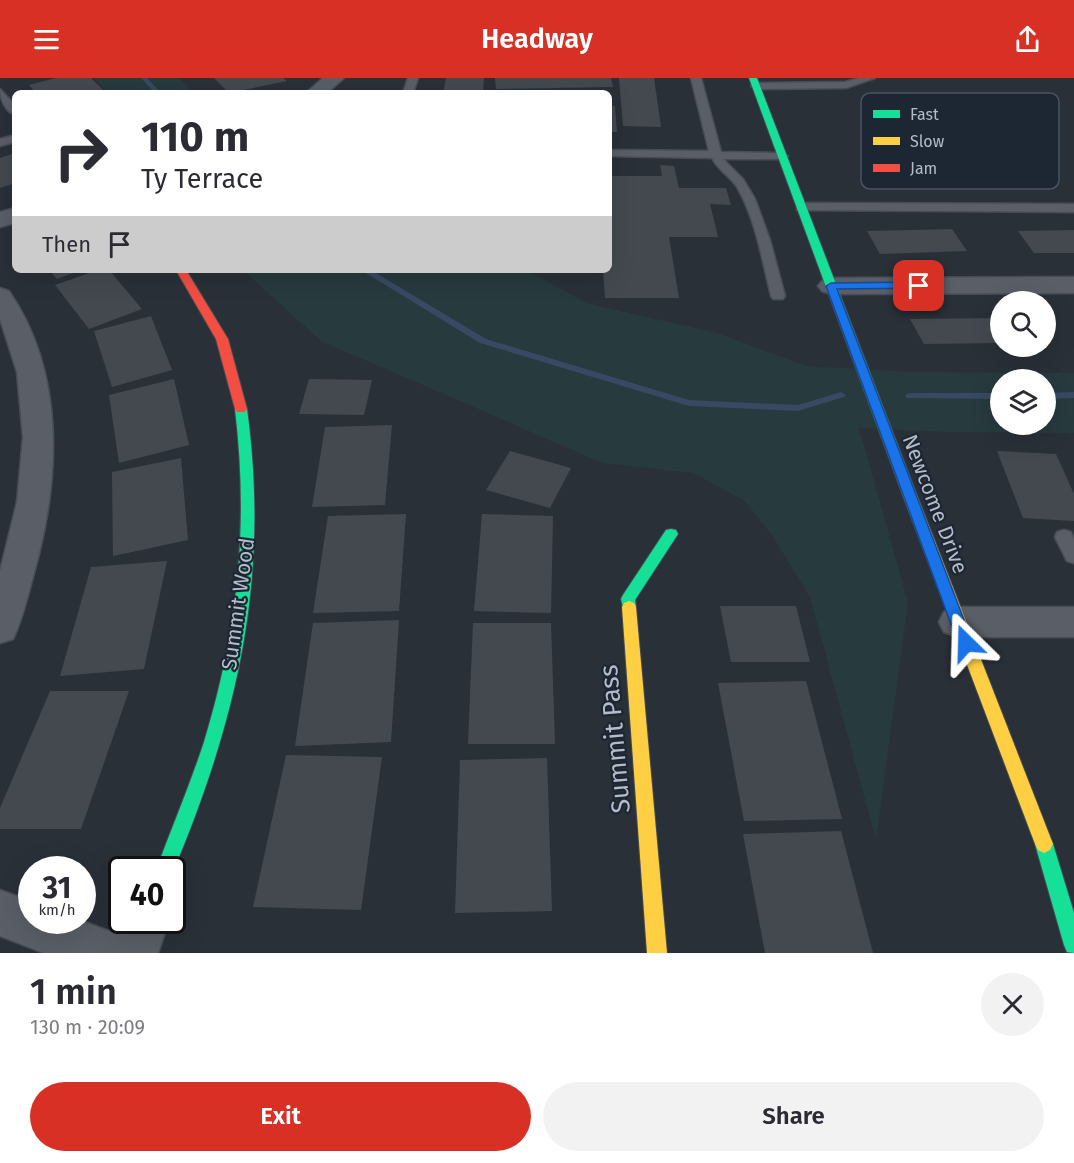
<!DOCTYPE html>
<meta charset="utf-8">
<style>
:root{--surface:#fff;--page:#f2f2f3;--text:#2b2b33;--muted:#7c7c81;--accent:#d93025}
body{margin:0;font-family:"Fira Sans",sans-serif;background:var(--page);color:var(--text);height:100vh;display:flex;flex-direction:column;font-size:22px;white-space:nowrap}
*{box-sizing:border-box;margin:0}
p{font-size:20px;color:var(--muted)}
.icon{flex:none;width:33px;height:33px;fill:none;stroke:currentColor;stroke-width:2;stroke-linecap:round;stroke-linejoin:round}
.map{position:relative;height:875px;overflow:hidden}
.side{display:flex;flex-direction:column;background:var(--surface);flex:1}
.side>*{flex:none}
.guide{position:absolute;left:12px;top:12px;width:600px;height:183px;border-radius:9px;box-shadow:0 6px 24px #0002;background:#fff;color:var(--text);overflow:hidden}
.tools{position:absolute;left:990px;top:213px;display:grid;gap:12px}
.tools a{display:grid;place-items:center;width:66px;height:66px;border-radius:50%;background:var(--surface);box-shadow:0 6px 24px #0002;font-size:30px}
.speed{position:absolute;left:18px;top:778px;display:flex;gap:12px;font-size:30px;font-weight:700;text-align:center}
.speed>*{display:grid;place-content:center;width:78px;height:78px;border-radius:50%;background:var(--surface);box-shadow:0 6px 24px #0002;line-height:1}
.speed small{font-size:15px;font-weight:400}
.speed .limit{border:3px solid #111;border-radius:9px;background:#fff;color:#111}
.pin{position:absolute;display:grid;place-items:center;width:51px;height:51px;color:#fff;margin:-26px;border-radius:12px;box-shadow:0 3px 9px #0006}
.me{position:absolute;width:66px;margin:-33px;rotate:338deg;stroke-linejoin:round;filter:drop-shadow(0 0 4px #0008)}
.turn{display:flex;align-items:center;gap:21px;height:126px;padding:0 30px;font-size:27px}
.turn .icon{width:78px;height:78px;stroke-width:2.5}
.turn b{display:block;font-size:42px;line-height:51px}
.then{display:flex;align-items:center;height:57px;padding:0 30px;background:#0003;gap:12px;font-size:22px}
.round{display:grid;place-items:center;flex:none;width:63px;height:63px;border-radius:32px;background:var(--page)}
.overview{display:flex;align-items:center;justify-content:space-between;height:102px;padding:0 30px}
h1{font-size:36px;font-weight:600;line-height:45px}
.action{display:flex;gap:12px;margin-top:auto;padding:12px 30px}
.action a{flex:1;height:69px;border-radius:36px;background:var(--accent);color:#fff;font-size:24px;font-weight:600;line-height:69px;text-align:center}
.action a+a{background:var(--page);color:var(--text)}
header{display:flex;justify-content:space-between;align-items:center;height:78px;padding:0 30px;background:var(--accent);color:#fff;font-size:27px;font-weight:600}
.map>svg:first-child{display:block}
.green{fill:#273a3e;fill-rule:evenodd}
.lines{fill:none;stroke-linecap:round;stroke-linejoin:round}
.stream{fill:#384963;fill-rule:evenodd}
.building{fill:#444950}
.lane-casing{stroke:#484c53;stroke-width:3}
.street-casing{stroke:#484c53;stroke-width:3}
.fast-casing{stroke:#484c53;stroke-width:2}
.slow-casing{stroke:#484c53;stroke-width:2}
.jam-casing{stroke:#484c53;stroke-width:2}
.lane{fill:#5a5e66;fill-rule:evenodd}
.street{fill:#5a5e66;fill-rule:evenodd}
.fast{fill:#16e098;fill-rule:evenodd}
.slow{fill:#ffcf43;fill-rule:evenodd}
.jam{fill:#f24e42;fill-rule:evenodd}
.route{fill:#1a73e8;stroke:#114b97;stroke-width:1.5}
.labels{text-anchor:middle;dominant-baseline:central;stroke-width:4.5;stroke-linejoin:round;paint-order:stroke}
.street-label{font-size:21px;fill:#b4bcc9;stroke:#1d2633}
.near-street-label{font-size:26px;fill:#b4bcc9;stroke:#1d2633}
.key{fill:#1d2633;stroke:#4a5360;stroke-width:1.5}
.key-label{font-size:16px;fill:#b4bcc9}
</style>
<header><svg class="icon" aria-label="menu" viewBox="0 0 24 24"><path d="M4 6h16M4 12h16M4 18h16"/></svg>Headway<svg class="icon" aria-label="share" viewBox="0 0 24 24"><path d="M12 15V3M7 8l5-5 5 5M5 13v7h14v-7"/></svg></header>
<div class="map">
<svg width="1074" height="875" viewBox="0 0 1074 875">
<rect width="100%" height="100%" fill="#2a3038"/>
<g class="green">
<polygon points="94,0 179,0 194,15 109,15"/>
<path d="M243,192H526L589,226L717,255L806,288L912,294L1074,295V355L947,354L859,350L908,524L876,762L810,519L772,457L745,423L693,395L603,385L321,263ZM1000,302H1046V346H1000Z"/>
</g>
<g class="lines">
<g class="stream">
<polygon points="141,0 147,0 161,15 155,15"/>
<polygon points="361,192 371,192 486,261 689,322 798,327 841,314 846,317 844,319 798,333 689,328 480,265"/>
<polygon points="1074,314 1074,320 1046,321 1046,315"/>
<polygon points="910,315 1000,315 1000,321 907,320 905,318 907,316"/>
</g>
</g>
<g class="building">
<polygon points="56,0 91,0 106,15 36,15 29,7"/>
<polygon points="214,0 283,0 287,3 229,15"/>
<polygon points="446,0 484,0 483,15 443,15"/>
<polygon points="495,0 611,0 613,9 496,11"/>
<polygon points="619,0 654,0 661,49 623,48"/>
<polygon points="609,28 615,28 617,54 609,54"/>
<polygon points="15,75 15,105 0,110 0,80"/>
<polygon points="660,87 674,88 679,110 726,110 731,127 710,126 718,159 669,159 679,220 605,220 603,192 609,192 609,98 662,98"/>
<polygon points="952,151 967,173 880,176 867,153"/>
<polygon points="1074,152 1074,175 1034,175 1018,153"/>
<polygon points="49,192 81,192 57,201"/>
<polygon points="98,192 109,192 142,231 89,251 55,207"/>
<polygon points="151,238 172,292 112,309 94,253"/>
<polygon points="1000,240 1000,265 924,266 910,241"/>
<polygon points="174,301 189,367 119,385 109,317"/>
<polygon points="309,301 372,302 364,337 299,336"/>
<polygon points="392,347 385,427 312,429 325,349"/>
<polygon points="510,373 571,390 550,430 486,412"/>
<polygon points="997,373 1056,376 1074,416 1074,443 1023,440"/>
<polygon points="181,380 188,462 113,478 112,394"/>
<polygon points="406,436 399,533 313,535 328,438"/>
<polygon points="482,436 553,438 551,535 474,533"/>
<polygon points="167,483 144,591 60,598 91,489"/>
<polygon points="720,528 796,528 810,584 731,584"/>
<polygon points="399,542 391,664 295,668 313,545"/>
<polygon points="473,545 551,545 555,666 468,666"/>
<polygon points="806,603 842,741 744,743 718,605"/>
<polygon points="50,613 129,613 81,751 0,751 0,730"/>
<polygon points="286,677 382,679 361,832 253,829"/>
<polygon points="547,680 552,833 455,835 460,682"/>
<polygon points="841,753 873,875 765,875 743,756"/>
</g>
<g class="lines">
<g class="lane-casing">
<g id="lane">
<polygon points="408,0 418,0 413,15 403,15"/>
<path d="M691,0H701L721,74L782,75L788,78L782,81H723L743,101L755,121L770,162L785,218L783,221H773L771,218C762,182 756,142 737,109C730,98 718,92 712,80L609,78V72L709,73Z"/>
<polygon points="859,0 875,0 846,10 756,11 751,8 756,5 845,4"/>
<path d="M0,11L15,27V37C5,33 0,21 0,11Z"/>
<polygon points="15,57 15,64 0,68 0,61"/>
<polygon points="801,125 1074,126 1074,134 797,132 797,126"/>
<polygon points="1064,452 1071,454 1074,461 1074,485 1067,483 1055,459 1057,454"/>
</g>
</g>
<g class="street-casing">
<g id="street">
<polygon points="323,0 344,0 327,15 306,15"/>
<polygon points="15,130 15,145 0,149 0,134"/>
<polygon points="1074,199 1074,215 831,216 822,213 818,208 822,203 831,200"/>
<path d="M0,210L9,213C66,296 60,402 34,495C28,517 23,540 13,561L0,565V493L17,424L23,359L17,294L0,241Z"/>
<polygon points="957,529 1074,529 1074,559 957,559 944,554 939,544 944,534"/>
<polygon points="0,812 32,824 32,843 82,843 117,856 123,843 169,843 158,875 44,875 0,858"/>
</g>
</g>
<g class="fast-casing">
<g id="fast">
<polygon points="749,0 757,0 916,415 914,418 909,420 902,415"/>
<path d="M241,327L247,331C270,501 238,639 172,796V792H156C172,749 190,707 204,664C238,553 249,447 235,331Z"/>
<polygon points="671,451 676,452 678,456 635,522 636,529 634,533 629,535 624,533 621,521 623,517 666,452"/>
<polygon points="1044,757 1050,760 1053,766 1074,835 1074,875 1067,874 1064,867 1035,766 1038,760"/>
</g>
</g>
<g class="slow-casing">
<g id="slow">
<polygon points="909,410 916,415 1053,766 1050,772 1044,775 1038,772 1035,766 902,415"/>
<polygon points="629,523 634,525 636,529 667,875 647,875 622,529 624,525"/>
</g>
</g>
<g class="jam-casing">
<polygon id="jam" points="176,192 186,192 228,261 247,331 245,334 237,334 235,331 216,261"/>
</g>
<use href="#lane" class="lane"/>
<use href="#street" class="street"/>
<use href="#fast" class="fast"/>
<use href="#slow" class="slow"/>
<use href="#jam" class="jam"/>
</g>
<polygon class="route" points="919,204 923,205 923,210 837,211 973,565 966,571 958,565 826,208 831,205"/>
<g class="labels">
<g class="street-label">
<text transform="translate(935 426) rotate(69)">Newcome Drive</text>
<text transform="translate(238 526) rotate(-82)">Summit Wood</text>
</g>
<g class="near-street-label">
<text transform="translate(615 661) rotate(-95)">Summit Pass</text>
</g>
</g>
<rect x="861" y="15" width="198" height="96" rx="9" class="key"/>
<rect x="873" y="32" width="27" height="8" fill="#16e098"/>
<rect x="873" y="59" width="27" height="8" fill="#ffcf43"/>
<rect x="873" y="86" width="27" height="8" fill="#f24e42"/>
<g class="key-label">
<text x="910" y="42">Fast</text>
<text x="910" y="69">Slow</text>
<text x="910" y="96">Jam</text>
</g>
</svg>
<div class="tools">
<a><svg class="icon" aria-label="search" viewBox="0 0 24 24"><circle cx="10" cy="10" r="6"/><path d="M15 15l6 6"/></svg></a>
<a><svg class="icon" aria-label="layers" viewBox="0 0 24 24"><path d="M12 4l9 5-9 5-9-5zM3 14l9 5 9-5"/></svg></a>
</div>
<div class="speed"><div>31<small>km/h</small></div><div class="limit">40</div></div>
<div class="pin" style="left:919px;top:208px;background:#d93025"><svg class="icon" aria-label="arrive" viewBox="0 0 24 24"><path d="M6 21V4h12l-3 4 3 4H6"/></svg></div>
<svg class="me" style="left:966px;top:565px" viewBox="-20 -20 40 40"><path d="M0-17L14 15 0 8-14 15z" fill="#1a73e8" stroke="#fff" stroke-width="4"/></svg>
<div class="guide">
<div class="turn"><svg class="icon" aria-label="right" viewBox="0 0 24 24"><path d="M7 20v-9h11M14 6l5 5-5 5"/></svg><div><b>110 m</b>Ty Terrace</div></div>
<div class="then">Then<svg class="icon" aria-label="arrive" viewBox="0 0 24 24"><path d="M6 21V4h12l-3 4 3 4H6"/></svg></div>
</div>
</div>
<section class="side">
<div class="overview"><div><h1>1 min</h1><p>130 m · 20:09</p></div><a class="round"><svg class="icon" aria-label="close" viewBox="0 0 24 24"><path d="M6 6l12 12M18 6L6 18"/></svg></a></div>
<div class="action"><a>Exit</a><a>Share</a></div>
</section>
